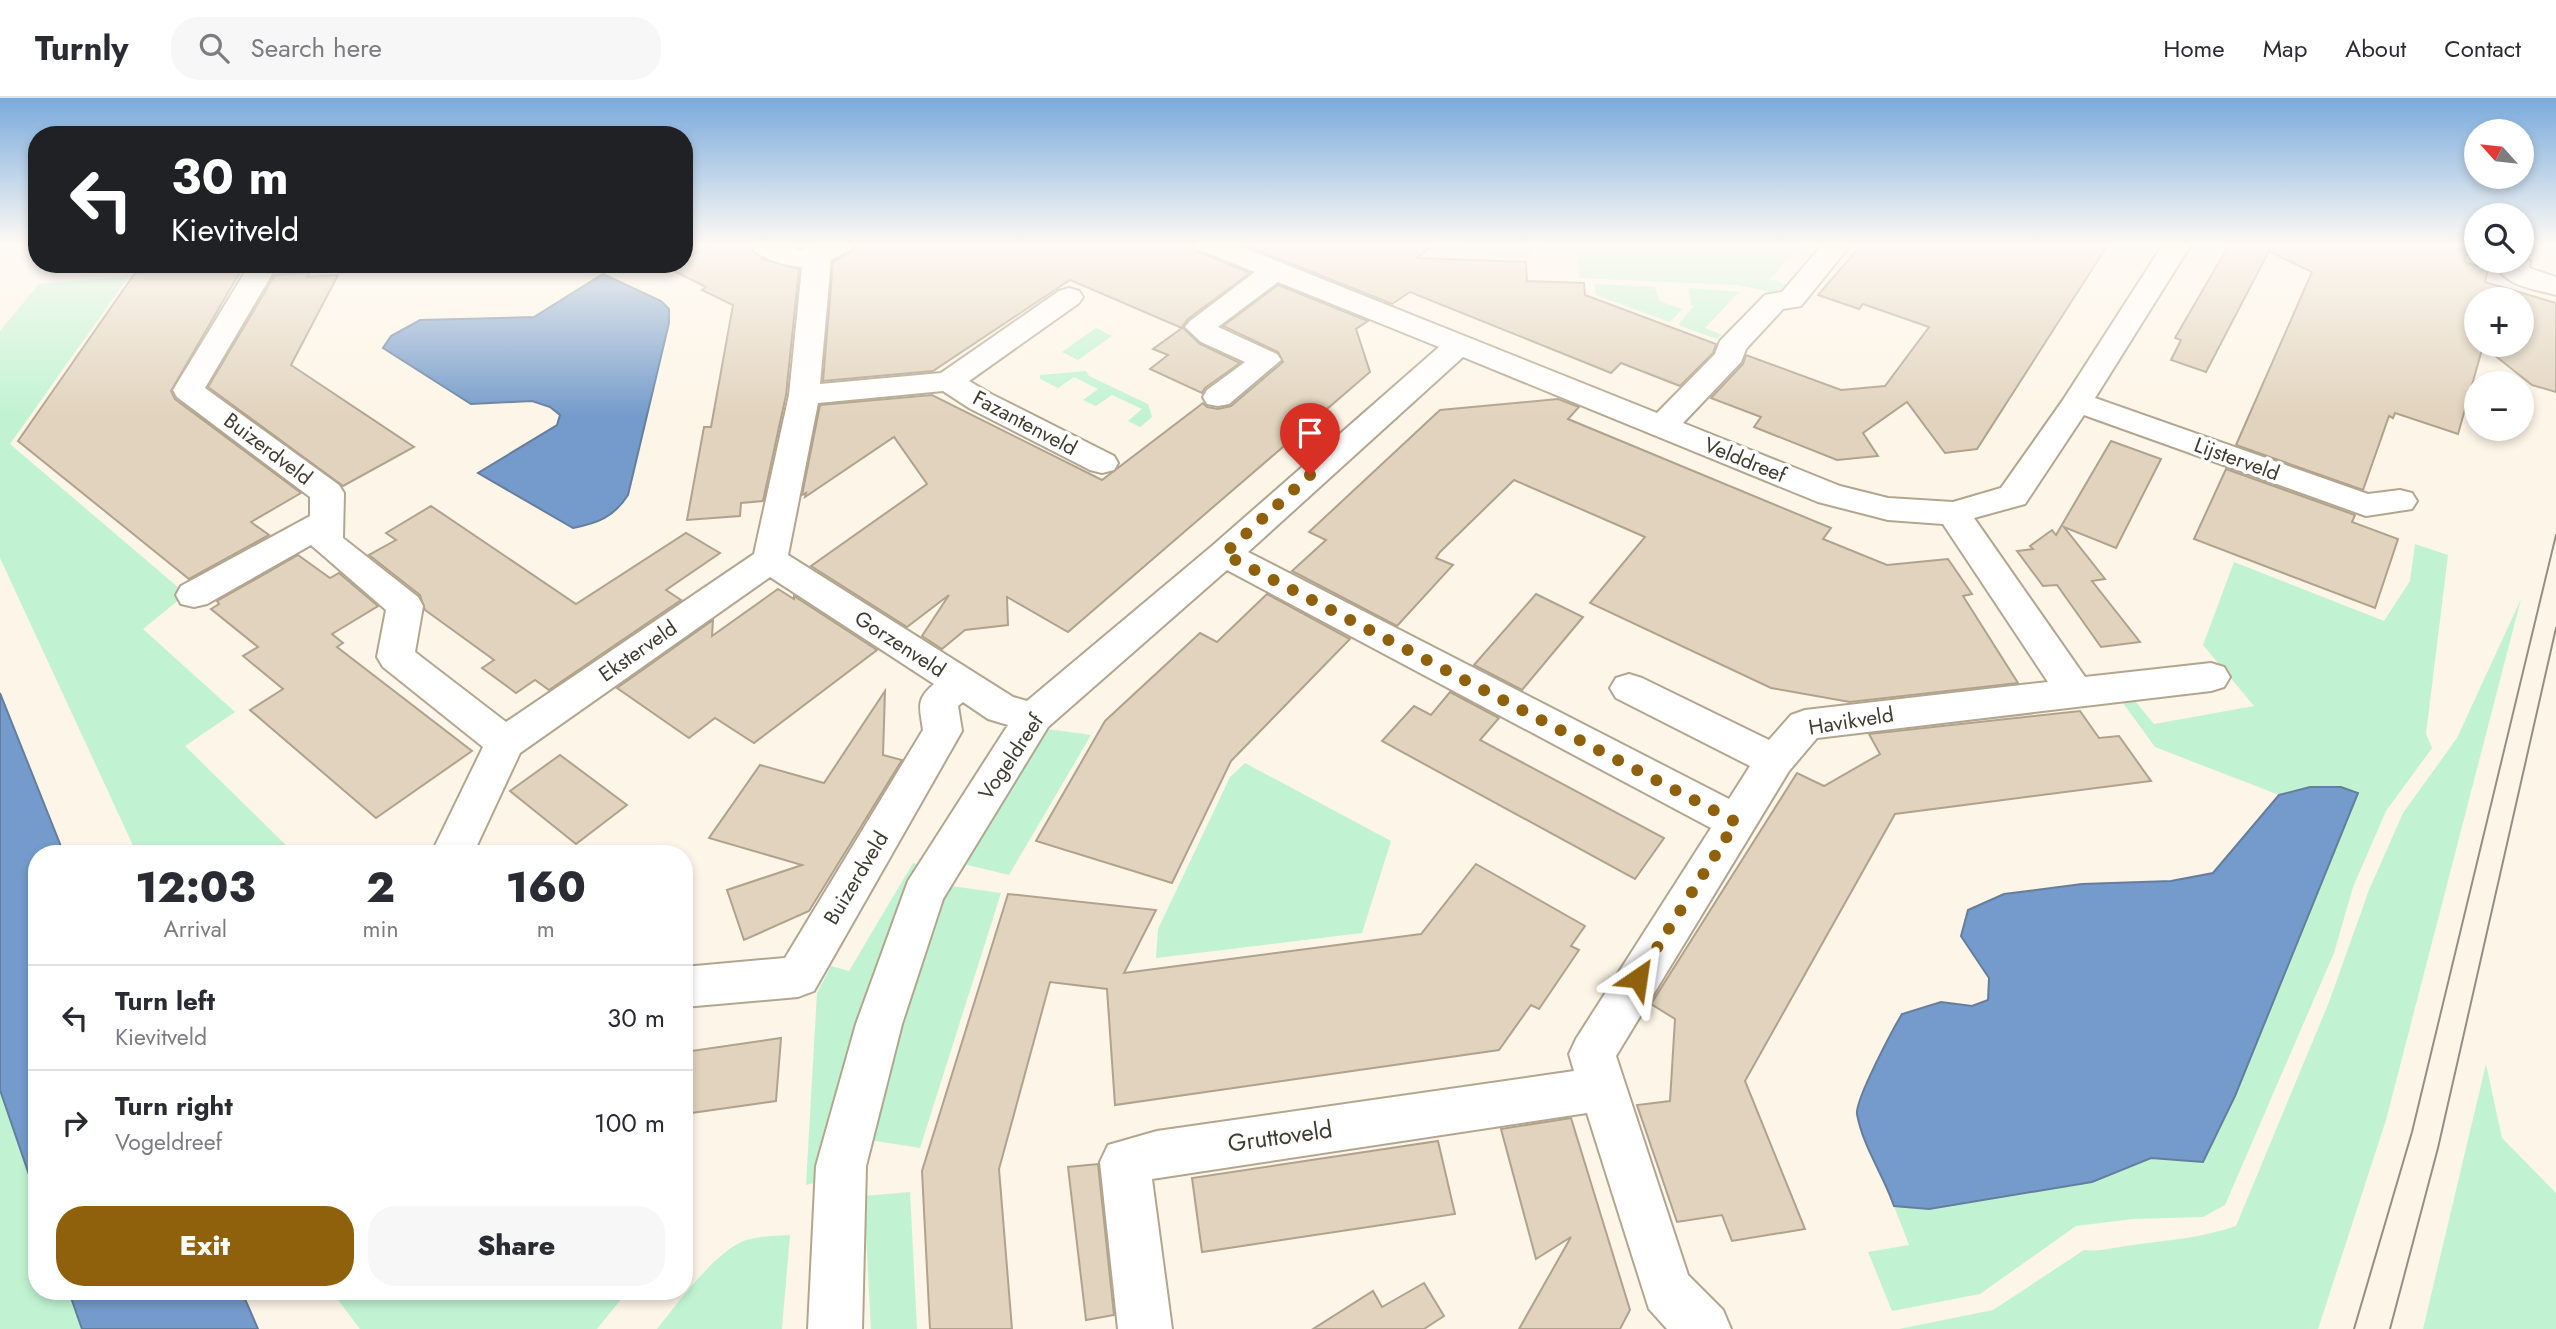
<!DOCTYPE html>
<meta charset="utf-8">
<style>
:root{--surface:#fff;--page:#f7f7f7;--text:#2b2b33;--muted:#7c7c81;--line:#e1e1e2;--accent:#90610d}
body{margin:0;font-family:Jost,sans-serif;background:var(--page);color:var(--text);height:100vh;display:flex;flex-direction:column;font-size:26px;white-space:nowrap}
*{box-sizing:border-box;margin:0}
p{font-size:23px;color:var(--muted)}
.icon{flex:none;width:38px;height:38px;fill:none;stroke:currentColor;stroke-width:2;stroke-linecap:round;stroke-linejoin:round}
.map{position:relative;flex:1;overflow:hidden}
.drawer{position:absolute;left:28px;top:747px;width:665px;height:455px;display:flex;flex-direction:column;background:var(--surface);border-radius:28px;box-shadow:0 4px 10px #0003}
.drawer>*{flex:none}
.guide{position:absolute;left:28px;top:28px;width:665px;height:147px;border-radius:28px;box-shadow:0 4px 10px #0003;background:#202124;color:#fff;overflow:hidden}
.needle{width:46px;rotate:297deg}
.fabs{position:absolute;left:2464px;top:21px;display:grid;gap:14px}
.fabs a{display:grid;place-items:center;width:70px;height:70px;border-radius:50%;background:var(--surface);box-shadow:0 4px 10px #0003;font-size:35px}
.pin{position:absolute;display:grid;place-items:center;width:60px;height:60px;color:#fff;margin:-72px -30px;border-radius:50% 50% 50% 0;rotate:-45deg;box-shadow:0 0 7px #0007}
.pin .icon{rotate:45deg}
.me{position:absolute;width:77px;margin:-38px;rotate:32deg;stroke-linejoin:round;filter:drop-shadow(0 0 5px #0008)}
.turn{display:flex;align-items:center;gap:24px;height:147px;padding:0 28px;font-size:32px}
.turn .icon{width:91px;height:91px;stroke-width:2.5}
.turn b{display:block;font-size:49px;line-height:60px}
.eta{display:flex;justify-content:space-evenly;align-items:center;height:119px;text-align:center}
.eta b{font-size:42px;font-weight:800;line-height:49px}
.action{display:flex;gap:14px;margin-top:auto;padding:14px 28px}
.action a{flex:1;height:80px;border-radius:28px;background:var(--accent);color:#fff;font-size:28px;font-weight:800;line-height:80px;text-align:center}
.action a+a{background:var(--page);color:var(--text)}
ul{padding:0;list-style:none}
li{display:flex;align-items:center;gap:21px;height:105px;padding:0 28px;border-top:2px solid var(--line)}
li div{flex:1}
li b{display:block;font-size:26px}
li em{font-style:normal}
header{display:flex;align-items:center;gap:42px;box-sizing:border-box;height:98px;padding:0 35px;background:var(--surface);border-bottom:2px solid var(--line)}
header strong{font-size:33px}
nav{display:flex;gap:38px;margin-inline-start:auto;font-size:24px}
.search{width:490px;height:63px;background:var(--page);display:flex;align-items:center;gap:18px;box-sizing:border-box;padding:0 24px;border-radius:28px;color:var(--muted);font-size:26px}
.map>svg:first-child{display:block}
.green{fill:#c1f3d2}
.water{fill:#749bcb;stroke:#657e9d;stroke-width:2}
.building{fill:#e1d3bd;stroke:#b0a28d;stroke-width:2;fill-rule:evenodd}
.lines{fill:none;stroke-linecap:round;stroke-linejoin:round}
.minor-casing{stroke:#b2a690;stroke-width:4}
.minor{fill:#fff;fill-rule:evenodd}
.tram{stroke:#958f83;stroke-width:2}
.route{stroke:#90610d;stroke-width:12;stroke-dasharray:0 21.6}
.labels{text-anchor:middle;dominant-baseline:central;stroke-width:7;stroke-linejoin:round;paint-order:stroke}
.street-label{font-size:21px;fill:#413c32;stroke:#fff}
.near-street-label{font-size:24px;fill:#413c32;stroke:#fff}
</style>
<header>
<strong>Turnly</strong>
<div class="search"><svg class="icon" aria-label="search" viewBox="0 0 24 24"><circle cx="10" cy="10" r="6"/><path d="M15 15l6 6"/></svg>Search here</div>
<nav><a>Home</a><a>Map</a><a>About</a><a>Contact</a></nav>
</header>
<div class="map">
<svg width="2556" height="1231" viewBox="0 0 2556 1231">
<rect width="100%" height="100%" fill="#fdf5e7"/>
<g class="green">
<polygon points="1457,145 1531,147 1532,160 1492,158"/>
<polygon points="1541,145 1701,145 1732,149 1744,145 1802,145 1798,151 1817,157 1813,161 1794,155 1770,181 1790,188 1771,194 1738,187 1579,180 1576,154 1542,153"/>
<polygon points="129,178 10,346 186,496 143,531 235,614 185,648 295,756 137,756 0,460 0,233 39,186"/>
<polygon points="1594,186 1655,189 1659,203 1682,211 1670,224 1596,197"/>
<polygon points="1689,190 1739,194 1705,230 1722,237 1717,241 1678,227 1694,208 1691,207"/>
<polygon points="1096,230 1112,238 1078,262 1062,254"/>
<polygon points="1086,273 1089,278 1148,306 1152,319 1140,329 1128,323 1142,311 1112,297 1096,308 1083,302 1098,291 1074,279 1058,290 1040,281 1040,277"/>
<polygon points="2415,446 2448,457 2426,636 2432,650 2386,713 2353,789 2334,855 2225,1107 2203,1119 2133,1121 2076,1128 1980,1196 1892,1213 1868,1154 1909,1147 1894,1108 1929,1111 2092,1084 2150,1060 2203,1064 2235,998 2358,696 2341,689 2310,689 2279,697 2155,649 2123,605 2135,603 2154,626 2254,608 2203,547 2234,464 2384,523 2410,483"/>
<path d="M2521,501L2386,1022L2318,1231H1899L1993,1212L2084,1152C2102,1154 2115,1149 2133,1147C2168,1142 2202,1140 2236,1128L2329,904L2369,792L2403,715L2457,640Z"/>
<polygon points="1040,630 1091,637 1009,777 955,764"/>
<polygon points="1245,665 1391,743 1362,835 1156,860 1158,831 1230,679"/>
<polygon points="913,765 925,768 882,859 814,1085 806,1087 817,895 831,868 849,873"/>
<polygon points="944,787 1001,795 920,1050 863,1041"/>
<polygon points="2486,966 2502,1040 2556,1095 2556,1231 2423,1231"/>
<polygon points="0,992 37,1100 37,1194 69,1194 82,1231 0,1231"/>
<polygon points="910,1094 917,1231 871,1231 864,1098"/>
<path d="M790,1137L782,1231H657C677,1206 712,1158 741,1144C754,1138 775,1138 790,1137Z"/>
<polygon points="332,1194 627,1194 597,1231 360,1231"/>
</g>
<g class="water">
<path d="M603,176L661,203L669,211V225L628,397C614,419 598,425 573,430L478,375L557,327L560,317L550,309L532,303L471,306L383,250L391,238L420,222L534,219Z"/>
<polygon points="0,595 64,756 37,756 37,1100 0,992"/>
<path d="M2310,689H2341L2358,695L2235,998L2203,1064L2151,1060L2092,1084L1929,1111L1894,1108C1883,1076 1863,1049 1857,1016C1855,1002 1893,931 1902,916L1941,904L1972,908L1988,902L1989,880L1961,838L1968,812L2004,796L2082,786L2171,783L2213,775L2279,697Z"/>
<polygon points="69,1194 242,1194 258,1231 82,1231"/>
</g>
<g class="building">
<polygon points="714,145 745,145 763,161 799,171 786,297 763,403 741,405 740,418 687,422 704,329 711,329 733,207 702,192 706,189 668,170 684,166 684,161"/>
<polygon points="856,145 1192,145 1196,153 1250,175 1188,221 1182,229 1200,246 1240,265 1205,290 1202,295 1150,271 1168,257 1153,251 1182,230 1070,182 933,273 823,283 833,164 852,153"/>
<polygon points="1240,145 1436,145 1417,160 1526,164 1527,183 1584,185 1585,197 1716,246 1713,255 1680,288 1621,265 1611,275 1410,194 1392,206"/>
<polygon points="1863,145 2109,145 1977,351 1945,355 1907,304 1863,335 1878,358 1837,362 1754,329 1761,319 1711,300 1743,266 1746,257 1841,292 1885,288 1929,229 1863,206 1859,211 1818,197"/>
<path d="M2230,145H2471L2464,164L2488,171L2485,184L2556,205V294L2532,287L2483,248L2458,336L2395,315L2393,320L2389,318L2363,392L2236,347L2312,174L2269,153L2206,274L2171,262L2181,242L2175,240ZM2476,201H2522V247H2476Z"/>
<polygon points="244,167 171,293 175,301 301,395 251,424 269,437 189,481 18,343 135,175"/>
<polygon points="310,174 307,179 338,177 291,267 414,349 343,388 208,289 275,177"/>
<polygon points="1278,187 1368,223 1356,231 1370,274 1068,534 1007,499 1008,527 965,532 942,551 922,538 949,497 907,529 811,468 927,386 894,339 805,399 806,395 802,397 820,307 932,297 1102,382 1203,305 1207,309 1218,311 1231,308 1283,264 1278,254 1223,228"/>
<polygon points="1558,301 1579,309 1568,321 1831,430 1823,441 1887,467 1948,461 1972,496 1963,498 2018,585 1850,604 1771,590 1590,505 1645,439 1514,382 1440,454 1436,460 1453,467 1397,528 1292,473 1326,442 1309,434 1440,312"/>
<polygon points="2111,343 2161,361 2116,450 2064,429 2105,481 2092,483 2140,544 2101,549 2057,487 2043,488 2017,453 2033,451 2030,448 2052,432 2056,437"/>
<polygon points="2226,371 2355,417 2352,424 2398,441 2375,510 2194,441"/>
<polygon points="431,408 576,506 686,435 720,455 666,492 681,502 549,592 535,582 516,595 482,570 494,562 425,512 420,497 369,457 396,442 386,435"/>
<polygon points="298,457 330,480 339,475 378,508 332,536 343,545 337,549 472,653 376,720 250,612 283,591 243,558 258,549 211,511 219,506 217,503"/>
<polygon points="778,491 794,501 794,498 877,552 754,645 715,620 689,640 617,590 713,522 712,538"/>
<polygon points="1267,496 1350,541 1231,663 1172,785 1036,743 1105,623 1200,535 1217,544"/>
<polygon points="1536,496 1583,519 1522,592 1474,567"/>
<polygon points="885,593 883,657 902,662 809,813 744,842 727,792 802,767 709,740 760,667 824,685"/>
<polygon points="1450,594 1499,620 1480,642 1664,740 1635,781 1382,643 1414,608 1431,617"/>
<polygon points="2080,613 2099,640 2119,638 2151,683 1895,716 1745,983 1805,1131 1732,1143 1722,1117 1677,1124 1637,1007 1670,1003 1675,921 1651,906 1797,675 1824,688 1880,656 1869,636"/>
<polygon points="560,657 627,707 576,746 510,693"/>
<polygon points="1476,766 1585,828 1571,848 1579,852 1539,911 1531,907 1499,952 1115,1007 1107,891 1050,884 999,1071 1012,1231 930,1231 922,1073 1008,796 1156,812 1124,875 1421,836"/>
<polygon points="781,940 776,1003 684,1016 684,954"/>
<polygon points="1571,1020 1630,1212 1620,1231 1519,1231 1571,1139 1536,1161 1501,1031"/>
<polygon points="1438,1043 1455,1116 1202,1154 1192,1080"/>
<polygon points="1098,1066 1114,1217 1086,1222 1068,1069"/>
<polygon points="1424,1185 1444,1218 1424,1231 1313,1231 1373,1193 1382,1209"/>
</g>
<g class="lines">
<g class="minor-casing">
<g id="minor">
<path d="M747,145H782L800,153L820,145H854L851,151L831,162L820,286L941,275L1059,193L1069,190L1079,193L1083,199L1079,205L969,283L991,296L1114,358L1118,365L1114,372L1102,375L1090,372L969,310L943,293L818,305L788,457L1013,599L1027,603L1212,448L1439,249L1278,184L1218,229L1277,256L1281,262L1229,306L1218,308L1207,306L1203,299L1207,292L1245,264L1201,244L1185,229L1190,223L1255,174L1197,151L1194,145H1232L1657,315L1715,256L1720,243L1765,197L1782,194L1824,145H1852L1801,208L1783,211L1746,251L1741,264L1683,325L1840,388L1888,400L1953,404L2001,390L2063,302L2164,145H2192L2095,300L2368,396L2400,392L2412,395L2417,403L2412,411L2366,418L2084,317L2025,406L1974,420L2085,579L2211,565L2224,569L2230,579L2224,589L2211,593L1817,640L1789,673L1616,958L1688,1177L1723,1212L1731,1231H1667L1649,1211L1587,1015L1152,1081L1172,1231H1118L1100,1064L1108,1047L1157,1033L1574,973L1569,956L1576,941L1711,730L1227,472L1048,629L943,801L902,926L866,1068L862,1231H808L816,1068L856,926L908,783L1008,627L988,621L963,604L958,608L962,633L814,893L798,899L684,909V869L785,860L923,632C920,609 915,602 934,586L770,479L520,655L473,756H431L483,649L383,569L377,559L386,512L311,447L207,506L194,509L181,506L176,497L181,488L310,418V399L177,299L173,292L250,166H278L205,290L339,387L344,395L343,440L418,499L423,508L415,554L506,624L754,456L789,297L802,169C785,168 757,160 747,145ZM1463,259L1818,404L1888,422L1943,426L2048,584L1805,612L1791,617L1769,642L1642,580L1629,576L1616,580L1610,590L1616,600L1750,668L1729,701L1248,454Z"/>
<path d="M2522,156L2530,163L2529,170L2556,179V197C2538,192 2511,189 2500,173L2502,163H2522Z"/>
</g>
</g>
<use href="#minor" class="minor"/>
<g class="tram">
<polyline points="2354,1231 2412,1034 2556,437"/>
<polyline points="2390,1231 2438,1050 2556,530"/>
</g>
</g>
<linearGradient id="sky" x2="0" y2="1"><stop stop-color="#79aadc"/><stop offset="0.46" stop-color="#fefaf4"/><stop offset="1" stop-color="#fefaf4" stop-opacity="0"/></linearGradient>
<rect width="2556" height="318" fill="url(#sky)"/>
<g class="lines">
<polyline class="route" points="1310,377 1224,456 1736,724 1638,880"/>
</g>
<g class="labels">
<g class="street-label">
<text transform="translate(1025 325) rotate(28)">Fazantenveld</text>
<text transform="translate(268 351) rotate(37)">Buizerdveld</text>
<text transform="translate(2237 361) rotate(20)">Lijsterveld</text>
<text transform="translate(1745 362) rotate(22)">Velddreef</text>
<text transform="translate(900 546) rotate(33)">Gorzenveld</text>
<text transform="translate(638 553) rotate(-35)">Eksterveld</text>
<text transform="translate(1851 623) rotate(-9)">Havikveld</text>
<text transform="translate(1011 659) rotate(-56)">Vogeldreef</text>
<text transform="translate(856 780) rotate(-59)">Buizerdveld</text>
</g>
<g class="near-street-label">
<text transform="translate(1280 1038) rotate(-8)">Gruttoveld</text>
</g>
</g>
</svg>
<div class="fabs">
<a><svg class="needle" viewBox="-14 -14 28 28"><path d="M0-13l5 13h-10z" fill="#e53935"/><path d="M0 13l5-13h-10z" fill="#7c7c81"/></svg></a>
<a><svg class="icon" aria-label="search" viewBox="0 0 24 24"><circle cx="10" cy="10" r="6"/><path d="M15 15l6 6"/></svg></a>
<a>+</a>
<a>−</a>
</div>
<div class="pin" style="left:1310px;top:377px;background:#d93025"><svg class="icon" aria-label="arrive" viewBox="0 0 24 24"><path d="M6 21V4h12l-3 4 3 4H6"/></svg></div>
<svg class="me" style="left:1638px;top:880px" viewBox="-20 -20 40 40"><path d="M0-17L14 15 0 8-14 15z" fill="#90610d" stroke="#fff" stroke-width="4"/></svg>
<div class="guide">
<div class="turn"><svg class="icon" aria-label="left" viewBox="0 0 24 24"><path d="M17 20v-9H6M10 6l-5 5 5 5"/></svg><div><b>30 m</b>Kievitveld</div></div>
</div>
<section class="drawer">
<div class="eta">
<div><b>12:03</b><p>Arrival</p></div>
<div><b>2</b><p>min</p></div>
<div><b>160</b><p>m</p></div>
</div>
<ul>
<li><svg class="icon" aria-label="left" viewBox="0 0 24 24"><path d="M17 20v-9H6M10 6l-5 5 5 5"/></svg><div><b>Turn left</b><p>Kievitveld</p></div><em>30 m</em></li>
<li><svg class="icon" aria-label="right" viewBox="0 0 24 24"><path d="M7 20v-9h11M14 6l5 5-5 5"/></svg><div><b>Turn right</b><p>Vogeldreef</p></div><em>100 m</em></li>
</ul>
<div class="action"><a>Exit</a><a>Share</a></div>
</section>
</div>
